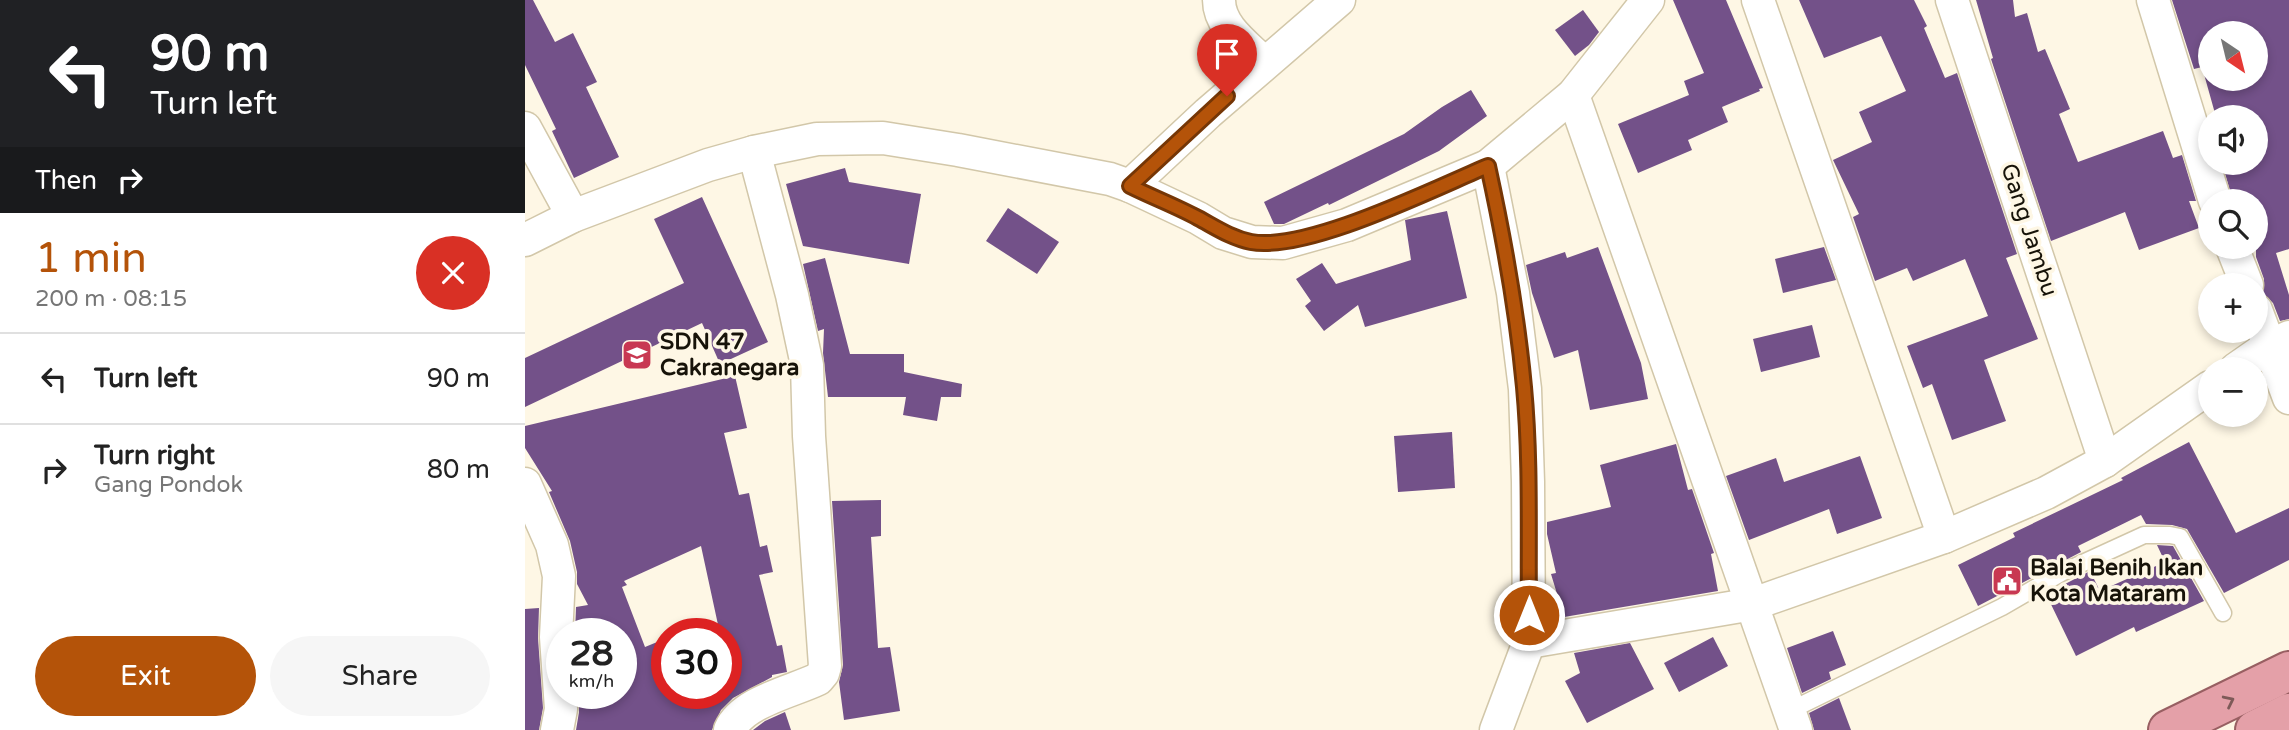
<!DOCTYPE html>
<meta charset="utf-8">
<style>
:root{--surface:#fff;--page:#f6f6f6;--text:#222;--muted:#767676;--line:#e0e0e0;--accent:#b45309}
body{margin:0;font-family:"Varela Round",sans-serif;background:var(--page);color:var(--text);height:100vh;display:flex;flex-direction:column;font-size:26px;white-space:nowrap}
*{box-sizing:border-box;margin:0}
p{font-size:23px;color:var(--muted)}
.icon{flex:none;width:38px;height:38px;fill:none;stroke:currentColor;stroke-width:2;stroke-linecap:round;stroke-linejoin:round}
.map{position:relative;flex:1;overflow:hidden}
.side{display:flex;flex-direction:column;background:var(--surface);width:525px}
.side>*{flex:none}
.hud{background:#202124;color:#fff;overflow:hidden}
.needle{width:46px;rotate:145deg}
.fabs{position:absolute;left:1673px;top:21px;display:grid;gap:14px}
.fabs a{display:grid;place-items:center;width:70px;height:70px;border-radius:50%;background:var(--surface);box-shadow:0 4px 10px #0003;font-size:35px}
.speed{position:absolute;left:21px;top:618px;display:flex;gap:14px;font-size:35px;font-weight:700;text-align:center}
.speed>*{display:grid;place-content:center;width:91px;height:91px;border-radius:50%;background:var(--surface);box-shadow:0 4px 10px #0003;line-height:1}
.speed small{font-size:18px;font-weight:400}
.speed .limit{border:10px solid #d22;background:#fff;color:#111}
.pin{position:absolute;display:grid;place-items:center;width:60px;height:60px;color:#fff;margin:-72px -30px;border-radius:50% 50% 50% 0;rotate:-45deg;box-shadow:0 0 7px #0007}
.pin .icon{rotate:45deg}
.me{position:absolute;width:77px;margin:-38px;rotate:0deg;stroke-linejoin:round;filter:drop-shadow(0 0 5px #0008)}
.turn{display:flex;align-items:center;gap:24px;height:147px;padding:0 35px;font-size:32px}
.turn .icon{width:91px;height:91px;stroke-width:2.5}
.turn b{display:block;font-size:49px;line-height:60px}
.then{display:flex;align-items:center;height:66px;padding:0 35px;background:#0003;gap:14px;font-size:26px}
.round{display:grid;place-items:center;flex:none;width:74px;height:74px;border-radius:37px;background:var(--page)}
.overview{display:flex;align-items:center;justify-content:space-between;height:119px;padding:0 35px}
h1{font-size:42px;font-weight:600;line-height:52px;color:var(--accent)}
.primary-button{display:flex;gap:14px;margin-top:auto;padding:14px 35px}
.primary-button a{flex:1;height:80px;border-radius:42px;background:var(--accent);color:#fff;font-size:28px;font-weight:600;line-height:80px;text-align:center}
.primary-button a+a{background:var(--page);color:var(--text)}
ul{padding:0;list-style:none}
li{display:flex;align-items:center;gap:21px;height:91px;padding:0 35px;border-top:2px solid var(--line)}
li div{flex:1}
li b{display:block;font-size:26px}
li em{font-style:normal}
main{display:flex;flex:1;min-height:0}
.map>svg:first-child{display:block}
.building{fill:#735189;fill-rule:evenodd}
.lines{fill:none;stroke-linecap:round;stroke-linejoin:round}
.service-casing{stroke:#d2c7a9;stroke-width:19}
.minor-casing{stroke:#d2c7a9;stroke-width:35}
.trunk-casing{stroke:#985f62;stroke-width:42}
.service{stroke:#fff;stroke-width:16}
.minor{stroke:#fff;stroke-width:32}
.trunk{stroke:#e4a0a8;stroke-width:38}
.oneway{stroke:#7e5a58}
.route-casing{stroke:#753606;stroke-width:18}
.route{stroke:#b45309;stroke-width:12}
.labels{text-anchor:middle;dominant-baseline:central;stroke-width:7;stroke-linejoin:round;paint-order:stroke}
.street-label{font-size:23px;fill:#171309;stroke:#fef7e5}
.poi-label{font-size:23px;font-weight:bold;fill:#171309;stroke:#fef7e5;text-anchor:start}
</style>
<main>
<section class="side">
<div class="hud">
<div class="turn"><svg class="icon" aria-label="left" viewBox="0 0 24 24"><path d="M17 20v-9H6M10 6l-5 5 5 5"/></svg><div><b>90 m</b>Turn left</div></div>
<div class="then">Then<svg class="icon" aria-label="right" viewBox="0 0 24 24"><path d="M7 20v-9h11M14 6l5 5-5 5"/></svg></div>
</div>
<div class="overview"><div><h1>1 min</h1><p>200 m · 08:15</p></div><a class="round" style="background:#d93025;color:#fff"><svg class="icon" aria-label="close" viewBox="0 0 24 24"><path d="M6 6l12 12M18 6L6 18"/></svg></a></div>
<ul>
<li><svg class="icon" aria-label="left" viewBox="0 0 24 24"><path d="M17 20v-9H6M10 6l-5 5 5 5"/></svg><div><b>Turn left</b></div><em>90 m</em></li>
<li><svg class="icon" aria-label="right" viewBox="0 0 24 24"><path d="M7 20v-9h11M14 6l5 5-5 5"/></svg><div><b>Turn right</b><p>Gang Pondok</p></div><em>80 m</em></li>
</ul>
<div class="primary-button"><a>Exit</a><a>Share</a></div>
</section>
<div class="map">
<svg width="1764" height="730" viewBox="0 0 1764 730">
<rect width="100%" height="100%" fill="#fef7e5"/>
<g class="building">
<polygon points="0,0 8,0 30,42 48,33 72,82 61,87 94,157 49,178 27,131 31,129 0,65"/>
<polygon points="1148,0 1201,0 1238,88 1234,89 1235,91 1197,107 1203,122 1163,140 1167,150 1113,173 1093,124 1164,95 1159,81 1179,73"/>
<polygon points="1274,0 1389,0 1402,26 1399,28 1420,78 1432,73 1492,254 1481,258 1513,339 1459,360 1481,421 1427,440 1407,384 1398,388 1382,346 1463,316 1440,259 1388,281 1382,268 1350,281 1328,217 1334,214 1308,160 1347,142 1334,112 1381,91 1356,36 1299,58"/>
<polygon points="1451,0 1488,0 1490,17 1502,13 1513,52 1520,49 1545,109 1534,114 1553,162 1638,131 1648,158 1657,155 1671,201 1664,201 1674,228 1614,250 1600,212 1526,241 1466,59 1468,58"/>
<path d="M1647,0H1764V249L1751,253L1764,295V319L1755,321L1748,303L1738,293L1739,279L1731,257V201H1708L1697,163H1731V117H1691L1677,67L1669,69ZM1685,33H1731V79H1685Z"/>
<polygon points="1058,10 1074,32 1064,45 1050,56 1030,30"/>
<polygon points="946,90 962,116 914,151 804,205 803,203 759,224 749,224 739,202 879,134 917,107"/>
<polygon points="320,168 324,182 396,194 384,264 278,246 261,184"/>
<polygon points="177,197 243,342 195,364 177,323 0,407 0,358 159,283 129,219"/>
<polygon points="483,208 534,242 512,274 461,241"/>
<polygon points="922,211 942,298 840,327 833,305 799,331 780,306 786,301 771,279 797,263 811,284 886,260 880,220"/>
<polygon points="1073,247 1116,363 1123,399 1065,410 1053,350 1029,358 1007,293 1001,265 1040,252 1042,258"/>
<polygon points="1299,247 1311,280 1258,293 1250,259"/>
<polygon points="300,258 325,354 379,354 379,372 437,384 436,397 416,397 412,421 378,415 381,397 303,397 298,353 299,329 293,331 278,264"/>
<polygon points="1287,325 1295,357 1236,372 1228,339"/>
<path d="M210,376L222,428L199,433L214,495L224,493L235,547L242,545L248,572L234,575L252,646L257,645L262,672L247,675V677L208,698L196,710L187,730H51L54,712L53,693H96V634H50L51,607L63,605L52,584V572L45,541L24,492L27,491L0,448V426ZM176,546L195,634H201V693H142V638L120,647L97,587L102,585L99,581Z"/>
<polygon points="927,432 930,488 873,492 869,436"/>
<polygon points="1664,442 1711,533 1764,508 1764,560 1699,593 1662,529 1647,525 1621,524 1616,515 1553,546 1556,552 1453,606 1433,565 1490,537 1488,533 1598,480 1596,478"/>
<polygon points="1151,444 1163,490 1167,489 1189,553 1186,554 1193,591 1039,617 1026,574 1031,573 1022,534 1022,522 1086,507 1075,465"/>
<polygon points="1335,456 1357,518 1312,534 1304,509 1224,540 1201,476 1251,458 1259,482"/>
<polygon points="356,500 356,536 346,537 353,648 365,647 375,711 319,720 314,682 318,665 307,501"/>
<polygon points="1632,545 1648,546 1679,601 1611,632 1609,627 1551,656 1521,594 1565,571 1575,591 1640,562"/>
<polygon points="14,608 13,638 18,708 14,730 0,730 0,609"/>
<polygon points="1308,631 1321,665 1304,672 1306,679 1277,693 1262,648"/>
<polygon points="1188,637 1203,666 1154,692 1139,663"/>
<polygon points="1105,643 1129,689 1062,723 1040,681 1055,673 1049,653"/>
<polygon points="1314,698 1326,730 1289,730 1284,713"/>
<polygon points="260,712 266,730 228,730 240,721"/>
</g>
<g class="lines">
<g class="service-casing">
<polyline id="service" points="1264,711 1477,607 1536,573 1619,535 1645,535 1655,537 1698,613"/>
</g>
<g class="minor-casing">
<g id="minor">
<path d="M694,0C694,27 721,45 739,63"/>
<polyline points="1233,0 1419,537"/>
<polyline points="1427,0 1580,461"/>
<polyline points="1628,0 1690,201"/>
<polyline points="1048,95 1271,730"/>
<polyline points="0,128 48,216"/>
<polyline points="963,166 988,293 1000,389 1003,482 1004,642 971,730"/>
<polyline points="605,186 683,113 814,0"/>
<polyline points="0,240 48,216 183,165 229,152 292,139 358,138 433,150 585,179 605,186 673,218 698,233 727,242 758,243 822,225 963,166 1048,95 1123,0"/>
<polyline points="1707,247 1722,285"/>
<polyline points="1731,310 1764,398"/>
<polyline points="1711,369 1744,346 1764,337"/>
<polyline points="0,484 27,545 34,576 31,637 36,709 32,730"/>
<polyline points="1004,642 1228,604 1419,537 1521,493 1580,461 1685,387"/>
<path d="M205,730C217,702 266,692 293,679L298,673L300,666L284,436L282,365L267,295L229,152"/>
</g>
</g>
<g class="trunk-casing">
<g id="trunk">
<polyline points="1643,730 1764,671"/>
<polyline points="1730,730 1764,713"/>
</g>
</g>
<use href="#service" class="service"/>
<use href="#minor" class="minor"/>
<use href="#trunk" class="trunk"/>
</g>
<defs><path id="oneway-chevron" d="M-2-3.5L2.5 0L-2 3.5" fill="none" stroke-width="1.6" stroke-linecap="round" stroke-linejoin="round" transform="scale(1.75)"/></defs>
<use class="oneway" href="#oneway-chevron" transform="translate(1704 701) rotate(-26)"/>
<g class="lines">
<g class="route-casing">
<path id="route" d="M702,96L605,186C627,197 651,206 673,218C690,227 706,238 726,242C782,252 908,189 963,166C979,239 992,312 999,387C1006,462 1003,539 1004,615"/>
</g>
<use href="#route" class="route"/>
</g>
<defs>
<g id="school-square" transform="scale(1.575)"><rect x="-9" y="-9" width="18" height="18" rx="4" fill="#c83852" stroke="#fef7e5"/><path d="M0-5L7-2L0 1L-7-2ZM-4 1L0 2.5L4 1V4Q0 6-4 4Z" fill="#fff"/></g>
<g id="civic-square" transform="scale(1.575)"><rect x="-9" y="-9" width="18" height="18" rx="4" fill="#c83852" stroke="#fef7e5"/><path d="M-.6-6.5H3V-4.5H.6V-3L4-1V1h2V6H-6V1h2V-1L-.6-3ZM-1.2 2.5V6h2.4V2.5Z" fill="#fff"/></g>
</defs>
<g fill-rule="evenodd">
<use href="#school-square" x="112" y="355"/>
<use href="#civic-square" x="1482" y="581"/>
</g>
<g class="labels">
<g class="street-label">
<text transform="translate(1504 230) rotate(72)">Gang Jambu</text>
</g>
<g class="poi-label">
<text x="135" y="342">SDN 47<tspan x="135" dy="26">Cakranegara</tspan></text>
<text x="1505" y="568">Balai Benih Ikan<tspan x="1505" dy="26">Kota Mataram</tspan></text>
</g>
</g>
</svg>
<div class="fabs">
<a><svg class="needle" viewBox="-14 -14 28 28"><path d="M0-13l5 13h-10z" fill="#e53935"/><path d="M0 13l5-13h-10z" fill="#767676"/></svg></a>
<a><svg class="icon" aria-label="sound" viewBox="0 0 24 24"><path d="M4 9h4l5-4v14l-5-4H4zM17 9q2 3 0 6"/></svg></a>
<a><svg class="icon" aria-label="search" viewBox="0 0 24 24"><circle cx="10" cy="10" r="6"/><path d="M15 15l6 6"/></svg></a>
<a>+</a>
<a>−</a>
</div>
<div class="speed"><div>28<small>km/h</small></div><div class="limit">30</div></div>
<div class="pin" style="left:702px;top:96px;background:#d93025"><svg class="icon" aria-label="arrive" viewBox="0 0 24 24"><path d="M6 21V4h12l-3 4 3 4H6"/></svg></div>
<svg class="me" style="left:1004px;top:615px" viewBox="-20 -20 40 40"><circle r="17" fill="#b45309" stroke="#fff" stroke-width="3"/><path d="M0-11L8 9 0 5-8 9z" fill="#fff"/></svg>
</div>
</main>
